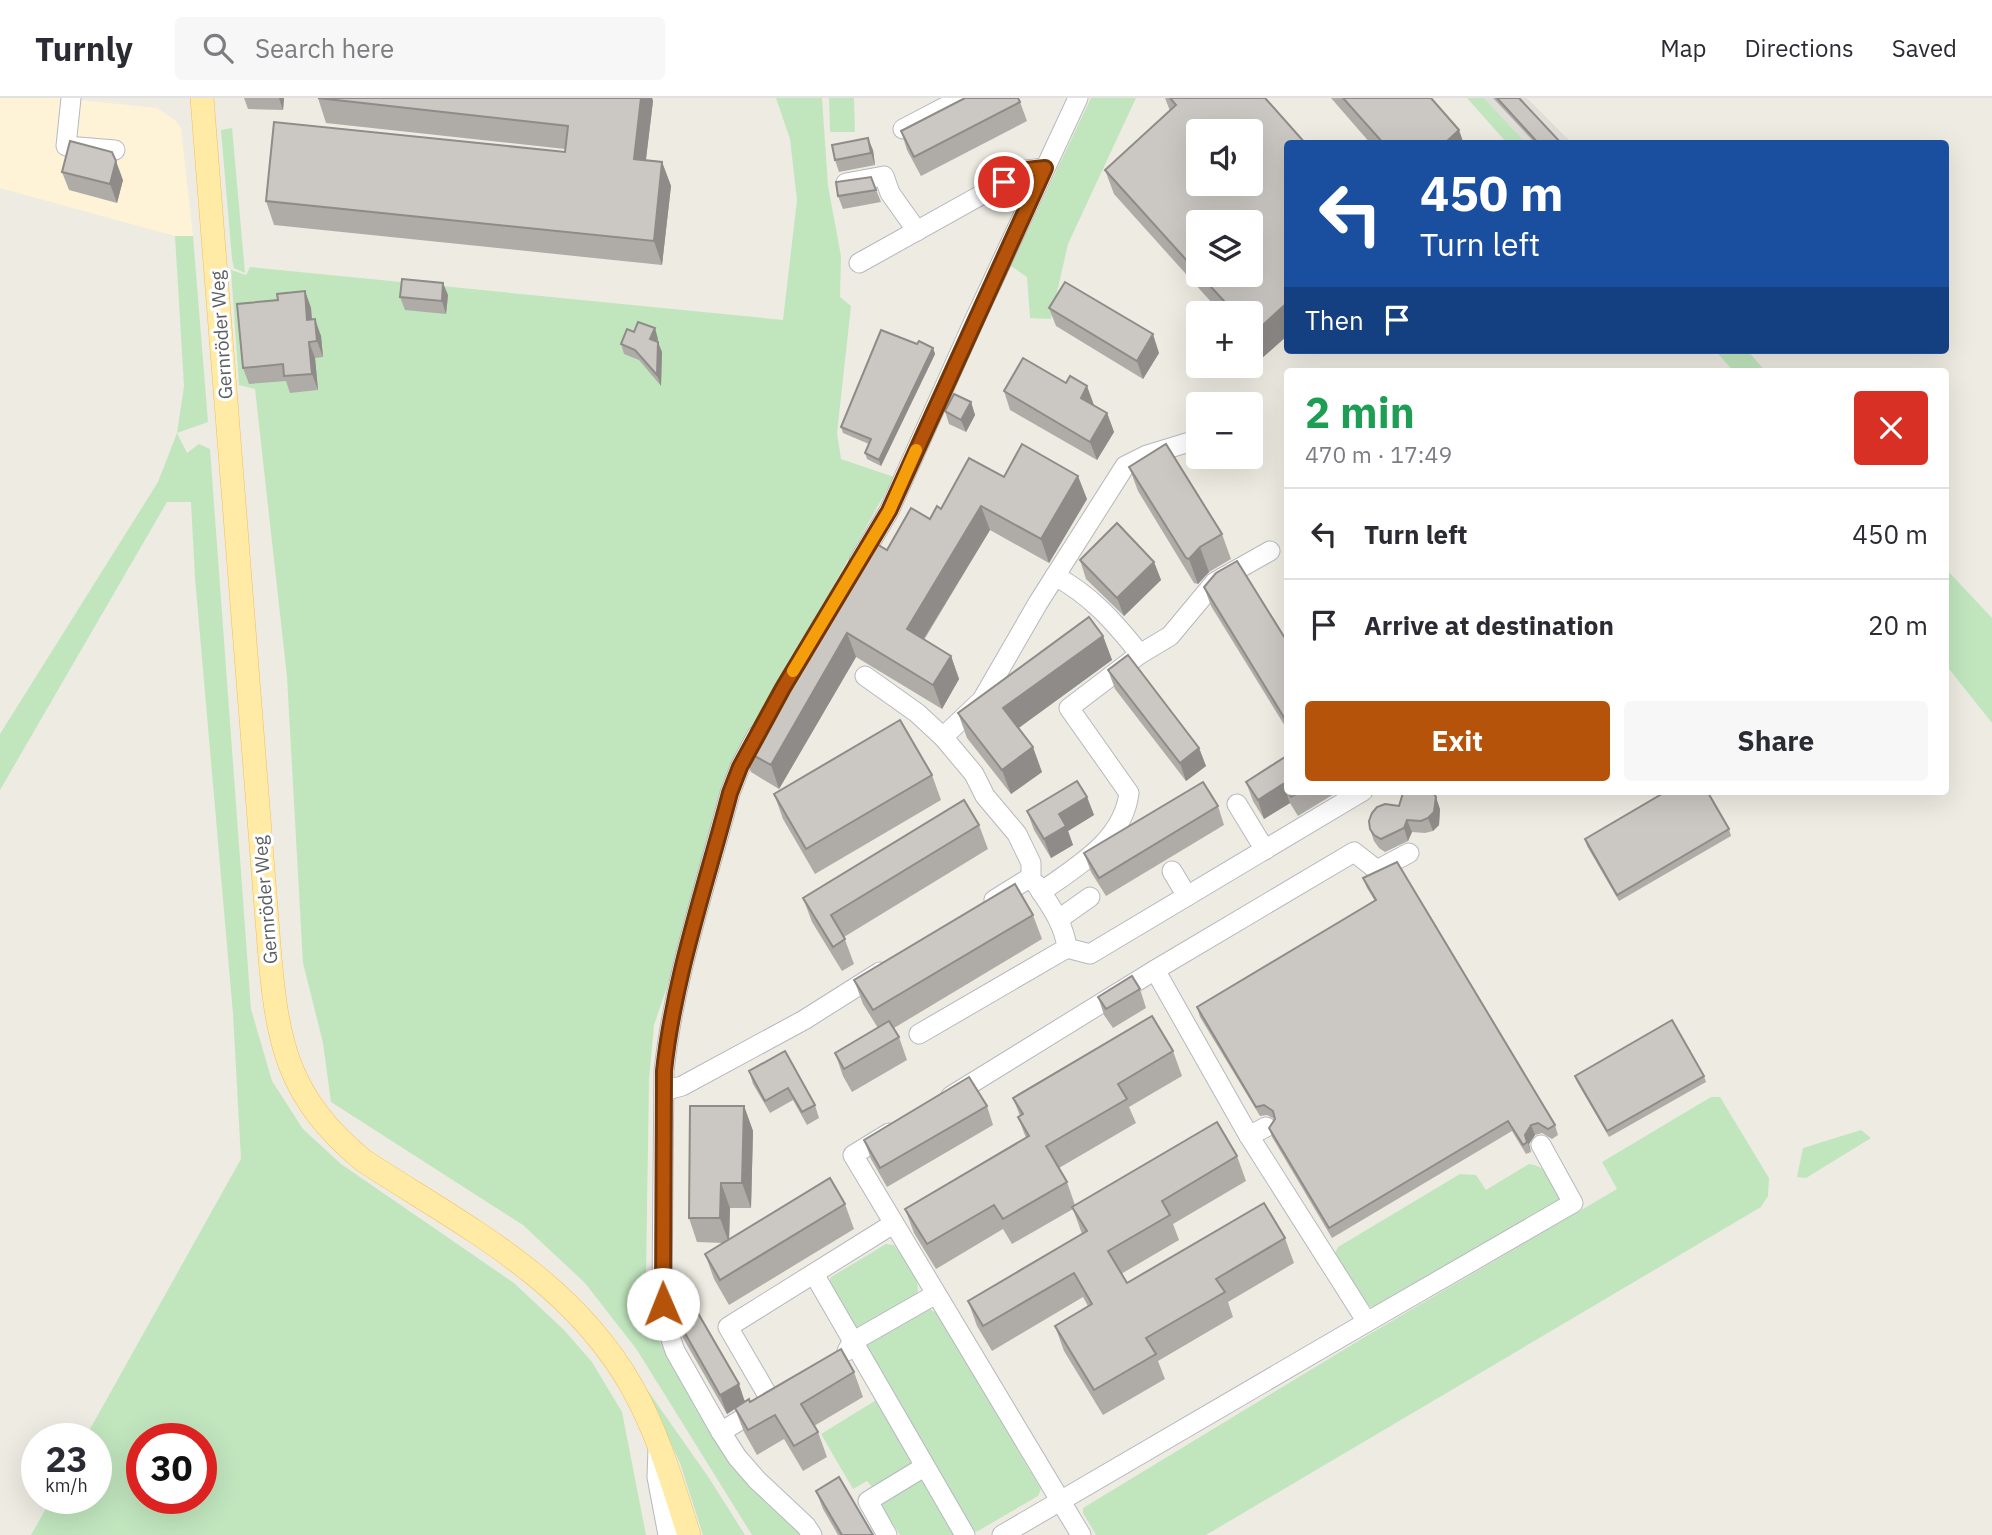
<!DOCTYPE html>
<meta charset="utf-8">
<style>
:root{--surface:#fff;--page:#f7f7f7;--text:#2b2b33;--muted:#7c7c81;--line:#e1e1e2;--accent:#b45309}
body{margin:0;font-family:"IBM Plex Sans",sans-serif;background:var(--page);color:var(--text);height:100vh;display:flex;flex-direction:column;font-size:26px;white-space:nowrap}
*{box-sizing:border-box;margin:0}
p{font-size:23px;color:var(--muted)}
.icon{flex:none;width:38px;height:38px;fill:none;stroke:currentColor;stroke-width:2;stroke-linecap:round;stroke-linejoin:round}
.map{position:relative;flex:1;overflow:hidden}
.details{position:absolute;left:1284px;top:270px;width:665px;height:427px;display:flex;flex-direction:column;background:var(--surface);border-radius:7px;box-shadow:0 7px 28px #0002}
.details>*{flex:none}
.banner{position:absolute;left:1284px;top:42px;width:665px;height:214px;border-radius:7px;box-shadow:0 7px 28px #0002;background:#1a4fa0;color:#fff;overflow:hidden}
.buttons{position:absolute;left:1186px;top:21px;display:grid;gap:14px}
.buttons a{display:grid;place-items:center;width:77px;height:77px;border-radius:7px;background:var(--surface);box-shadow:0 7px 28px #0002;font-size:35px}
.speed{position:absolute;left:21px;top:1325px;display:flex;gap:14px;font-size:35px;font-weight:700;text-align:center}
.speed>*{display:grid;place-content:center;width:91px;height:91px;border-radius:50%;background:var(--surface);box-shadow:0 7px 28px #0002;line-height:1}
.speed small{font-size:18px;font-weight:400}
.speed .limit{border:10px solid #d22;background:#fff;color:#111}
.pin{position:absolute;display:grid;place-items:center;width:60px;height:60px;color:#fff;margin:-30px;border:4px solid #fff;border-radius:50%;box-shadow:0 2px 7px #0007}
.me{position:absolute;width:77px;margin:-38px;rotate:359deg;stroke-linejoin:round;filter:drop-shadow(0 0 5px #0008)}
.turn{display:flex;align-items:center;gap:24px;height:147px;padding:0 21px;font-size:32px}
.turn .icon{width:91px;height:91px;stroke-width:2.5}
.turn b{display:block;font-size:49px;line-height:60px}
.then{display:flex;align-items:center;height:66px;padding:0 21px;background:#0003;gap:14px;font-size:26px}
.round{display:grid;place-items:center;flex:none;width:74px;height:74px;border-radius:7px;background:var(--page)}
.headline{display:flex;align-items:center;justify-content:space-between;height:119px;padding:0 21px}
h1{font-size:42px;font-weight:700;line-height:52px;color:#1e9e55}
.action{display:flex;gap:14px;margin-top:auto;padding:14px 21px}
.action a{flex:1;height:80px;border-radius:7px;background:var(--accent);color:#fff;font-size:28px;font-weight:700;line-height:80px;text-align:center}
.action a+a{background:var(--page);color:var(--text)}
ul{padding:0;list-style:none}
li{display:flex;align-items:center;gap:21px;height:91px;padding:0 21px;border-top:2px solid var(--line)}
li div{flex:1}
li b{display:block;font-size:26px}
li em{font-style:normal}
header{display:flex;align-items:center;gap:42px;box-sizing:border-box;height:98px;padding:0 35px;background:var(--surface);border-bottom:2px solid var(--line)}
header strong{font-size:33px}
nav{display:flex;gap:38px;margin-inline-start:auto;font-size:24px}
.search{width:490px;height:63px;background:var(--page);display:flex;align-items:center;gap:18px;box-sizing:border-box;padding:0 24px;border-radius:7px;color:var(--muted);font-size:26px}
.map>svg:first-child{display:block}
.commercial{fill:#fef3d7}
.industrial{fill:#e1deda}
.green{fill:#c1e6be;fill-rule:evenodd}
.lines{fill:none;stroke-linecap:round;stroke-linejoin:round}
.minor-casing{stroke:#b5b9bd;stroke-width:21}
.major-casing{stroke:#f4be55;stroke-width:24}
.minor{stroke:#fff;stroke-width:19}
.major{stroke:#ffeba6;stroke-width:23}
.wall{fill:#afaba7;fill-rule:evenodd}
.shaded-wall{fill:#8e8b88}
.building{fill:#cbc7c2;stroke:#8e8b88;stroke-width:2;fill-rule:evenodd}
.route-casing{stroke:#753606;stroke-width:18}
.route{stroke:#b45309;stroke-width:12}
.slow{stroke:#f59e0b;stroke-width:12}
.labels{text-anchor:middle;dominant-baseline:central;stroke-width:6;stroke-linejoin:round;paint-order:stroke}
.street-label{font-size:19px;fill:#5b5f64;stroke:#fff}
</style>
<header>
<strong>Turnly</strong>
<div class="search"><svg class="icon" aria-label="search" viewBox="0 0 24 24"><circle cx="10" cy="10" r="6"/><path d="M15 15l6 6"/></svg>Search here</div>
<nav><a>Map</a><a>Directions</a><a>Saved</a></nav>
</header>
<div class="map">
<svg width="1992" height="1437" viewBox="0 0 1992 1437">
<rect width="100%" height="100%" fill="#eeebe2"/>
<polygon class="commercial" points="0,0 60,0 157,10 175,22 181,30 193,138 175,138 0,90"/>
<polygon class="industrial" points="1484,0 1527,0 1572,45 1526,45"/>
<g class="green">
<polygon points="776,0 822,0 828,88 841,158 840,199 851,208 837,335 841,361 894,379 726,681 671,877 654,927 649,982 646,1177 657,1240 696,1311 731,1363 802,1437 752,1437 637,1252 585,1185 523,1127 331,1004 323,945 303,865 287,579 255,291 239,287 231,172 246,177 250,169 783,222 797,102 790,41"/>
<polygon points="829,0 854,0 855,34 830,34"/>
<polygon points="1091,0 1136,0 1068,146 1051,221 1030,220 1027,179 1011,168"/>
<polygon points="1467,0 1484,0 1526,45 1507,45"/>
<polygon points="232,30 245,175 234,170 232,161 221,32"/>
<path d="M175,138H193L208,324L177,335L187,355L199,346L210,351L251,911L272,983L303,1031L341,1066L514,1185L564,1232L592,1264L622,1314L646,1437H31L52,1400H96V1340H85L241,1061L233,916L195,480L191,404H167L0,692V636L158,384L177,335L184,288ZM201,1340V1400H142V1340Z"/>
<polygon points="1715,252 1747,252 1765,273 1733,273"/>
<polygon points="1946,471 1992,520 1992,625 1946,567"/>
<polygon points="1711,999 1720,999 1769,1080 1768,1098 1761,1109 1206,1437 1096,1437 1083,1415 1083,1410 1368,1237 1617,1091 1602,1064"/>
<polygon points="1861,1032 1871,1040 1806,1080 1797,1079 1803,1050"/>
<path d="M1529,1066C1548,1068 1552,1083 1561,1098L1559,1104L1381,1208L1371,1209L1364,1204L1335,1155L1338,1149L1460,1076L1476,1077L1486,1092Z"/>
<path d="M886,1146L894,1147C903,1161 922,1179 917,1198L860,1231L853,1228L829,1185L831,1179Z"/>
<polygon points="929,1210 937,1216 1041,1391 1038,1398 978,1433 972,1434 865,1253 865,1244"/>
<polygon points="641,1283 709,1380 745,1437 703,1437 680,1365"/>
<polygon points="878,1301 912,1359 912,1366 877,1389 871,1388 867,1383 853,1391 821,1336"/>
<polygon points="914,1379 925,1382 957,1437 900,1437 882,1409 883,1401"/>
</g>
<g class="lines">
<g class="minor-casing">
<g id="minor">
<polyline points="71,0 66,48 115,52"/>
<polyline points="903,31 962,0"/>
<polyline points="846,85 884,78 890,95 917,133"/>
<polyline points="859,165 1026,72 1045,70"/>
<polyline points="859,463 889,413 974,223 1078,0"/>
<polyline points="1140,556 1170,538 1215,484 1270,453"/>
<polyline points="865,578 917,615 943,639 982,602 1038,505 1125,368 1147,357 1196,342"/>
<path d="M757,637L740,669L730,695C706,787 674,879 664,973L662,1189L665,1224L675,1253L721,1334L737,1359L757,1382L806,1428L812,1437"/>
<polyline points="943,639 974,676 985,698 1017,736 1031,765 1031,779 994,802"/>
<polyline points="1237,706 1265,752"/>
<polyline points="1172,773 1187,798"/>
<path d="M1041,794C1077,768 1123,743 1129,695L1069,610L1140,556C1115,525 1091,497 1055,478"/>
<polyline points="1059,821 1090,799"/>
<polyline points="1067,850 1090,856 1363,693"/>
<polyline points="1155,872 1249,1038 1266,1029"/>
<path d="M919,936L1067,850C1064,825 1049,806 1036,786"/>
<polyline points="664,993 682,988 804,922 880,874"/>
<polyline points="951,998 1155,872 1354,754 1377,772 1409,755"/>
<polyline points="889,1035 853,1057 1081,1437"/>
<polyline points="1249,1038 1367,1224 1573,1105 1541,1047"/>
<polyline points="814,1176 965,1437"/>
<polyline points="847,1253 852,1244 936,1196"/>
<polyline points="721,1334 771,1303 728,1229 893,1126"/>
<polyline points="658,1351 657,1379 668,1437"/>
<polyline points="887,1437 868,1403 924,1369"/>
<polyline points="1002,1437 1367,1224"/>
</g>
</g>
<g class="major-casing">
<path id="major" d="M202,0L269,848C277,943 286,999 364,1063C464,1128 571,1181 632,1289C658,1335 673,1387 689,1437"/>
</g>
<use href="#minor" class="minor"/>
<use href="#major" class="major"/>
</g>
<g class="wall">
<polygon points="244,0 284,0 283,12 248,11"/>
<polygon points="318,0 652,0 653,3 646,62 662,64 671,88 662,167 274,127 266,103 565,54 565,51 326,25"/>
<path d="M1165,0H1265L1288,46V237L1262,260L1251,248V215H1221L1114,96L1105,72L1170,13ZM1199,124L1251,177H1199Z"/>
<polygon points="1331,0 1431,0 1464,46 1371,46"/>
<polygon points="1493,0 1519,0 1562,46 1536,46"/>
<polygon points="1020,4 1027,23 921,78 907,52 901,33"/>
<polygon points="873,52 875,67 839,74 835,62"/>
<polygon points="62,74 123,82 117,105 69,92"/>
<polygon points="871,79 881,104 843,111 838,98"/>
<polygon points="305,193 311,210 312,221 321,238 323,259 315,260 318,292 290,295 286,283 249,286 243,270 278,202"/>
<polygon points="448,197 446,216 405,212 400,199"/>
<polygon points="1049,210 1159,255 1143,281 1056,228"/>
<polygon points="634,234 658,241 657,244 662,254 661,288 639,262 624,256 621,246"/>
<polygon points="917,246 933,250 935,256 881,368 867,361 865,355 869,346 843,335 841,329"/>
<polygon points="1004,293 1107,315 1114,334 1097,362 1010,312"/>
<polygon points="971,304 975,317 966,334 949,326 945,313"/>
<polygon points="1129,369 1222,436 1231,461 1209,474 1198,486 1194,485 1138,393"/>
<polygon points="1004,379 1087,401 1049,465 990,432 924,542 951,558 959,581 942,611 856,559 779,691 751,674 742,651 887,452 930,421 941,411"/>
<polygon points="1080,462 1154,464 1161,482 1124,518 1086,481"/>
<polygon points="1204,489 1288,545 1288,633 1211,508"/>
<polygon points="1103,538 1112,562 1018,630 1042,674 1011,696 967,640 958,615"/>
<polygon points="1108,572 1199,650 1206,668 1186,683 1115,591"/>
<polygon points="1288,657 1288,693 1339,693 1298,718 1290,705 1264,721 1253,703 1246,684"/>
<polygon points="932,677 941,702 815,776 783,721 774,696"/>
<polygon points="1087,699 1094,717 1068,733 1073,747 1051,760 1034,732 1027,713"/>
<polygon points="1218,708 1224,727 1106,798 1091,774 1084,755"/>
<polygon points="1440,711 1439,727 1433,733 1425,735 1412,734 1408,743 1385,754 1379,750 1374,743 1370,731"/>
<polygon points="979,727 988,751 844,839 854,866 842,873 812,824 803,800"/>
<polygon points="1729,731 1731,738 1619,803 1587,748 1585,741"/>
<polygon points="1363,780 1555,1027 1558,1037 1552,1041 1542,1035 1535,1037 1529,1046 1531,1054 1526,1056 1512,1033 1332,1140 1272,1039 1269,1030 1274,1021 1267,1017 1260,1018 1200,919 1197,909 1375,803 1367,790"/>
<polygon points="1033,817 1042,841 894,930 899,939 907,962 852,994 843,978 835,955 878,930 863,906 854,882"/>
<polygon points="1140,891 1146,910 1113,930 1104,917 1098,899"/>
<polygon points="785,953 815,1007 819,1020 807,1027 793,1002 770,1015 753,986 749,973"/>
<polygon points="1173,953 1182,978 1129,1009 1136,1025 1059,1070 1067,1084 1075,1107 1237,1058 1246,1083 1173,1126 1179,1142 1121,1176 1127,1185 1285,1140 1294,1165 1228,1204 1233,1219 1158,1263 1165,1281 1103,1317 1064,1253 1055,1228 1088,1208 1083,1199 992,1253 977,1228 968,1203 1082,1136 1073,1111 1012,1146 1003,1131 936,1171 914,1135 905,1111 1026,1040 1018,1019 1020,1018 1013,1000"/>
<polygon points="1575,978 1704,978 1706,984 1609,1039 1577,984"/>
<polygon points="744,1008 753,1033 751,1110 730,1110 729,1141 845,1106 854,1131 729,1207 714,1181 705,1156 724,1145 697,1144 689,1120"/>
<polygon points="987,1008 993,1027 887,1089 871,1061 864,1042"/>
<polygon points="677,1221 745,1303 750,1304 854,1274 863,1299 814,1328 818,1334 827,1359 803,1373 784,1341 757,1357 744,1334 735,1311 727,1316 683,1240"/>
<polygon points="816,1393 873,1437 838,1437 823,1411"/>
</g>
<g class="shaded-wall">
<polygon points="279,0 284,0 283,12"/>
<polygon points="641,0 652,0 653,3 643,85 634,61"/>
<polygon points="1459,32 1464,46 1444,46"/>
<polygon points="868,40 873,52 875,67 871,55"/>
<polygon points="116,63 123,82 117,105 110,86"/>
<polygon points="662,64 671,88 662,167 654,143"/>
<polygon points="443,185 448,197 446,216 442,203"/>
<polygon points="305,193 311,210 313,238 307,222"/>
<polygon points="1288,204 1288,237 1262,260 1253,236"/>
<polygon points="315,221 321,238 323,259 317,243"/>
<polygon points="655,230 658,241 654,251 650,241"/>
<polygon points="1153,236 1159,255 1143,281 1137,263"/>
<polygon points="309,244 315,260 318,292 312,276"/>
<polygon points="658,244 662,254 661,288 657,277"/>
<polygon points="933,250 935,256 881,368 879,362"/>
<polygon points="1087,288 1094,307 1081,300"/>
<polygon points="971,304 975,317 966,334 961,322"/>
<polygon points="1107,315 1114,334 1097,362 1090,344"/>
<polygon points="1078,378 1087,401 1049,465 1041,441"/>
<polygon points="981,408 990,432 915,555 907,531"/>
<polygon points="1200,449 1209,474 1198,486 1189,461"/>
<polygon points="1154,464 1161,482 1124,518 1117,500"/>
<polygon points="847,535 856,559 779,691 771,667"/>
<polygon points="1103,538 1112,562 1012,635 1003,610"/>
<polygon points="951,558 959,581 942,611 933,587"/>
<polygon points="1033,649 1042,674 1011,696 1002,672"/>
<polygon points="1199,650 1206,668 1186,683 1180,665"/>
<polygon points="1283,686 1290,705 1264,721 1258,702"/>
<polygon points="1087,699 1094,717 1068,733 1073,747 1051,760 1044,741 1059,716"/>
<polygon points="1436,699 1440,711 1439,727 1433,733 1428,720"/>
<polygon points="1407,722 1412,734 1408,743 1404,730"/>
<polygon points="744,1008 753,1033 751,1110 742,1085"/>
<polygon points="1531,1027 1535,1037 1529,1046 1531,1054 1525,1037"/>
<polygon points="721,1085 730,1110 729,1145 720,1120"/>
<polygon points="739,1286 745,1304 727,1316 720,1297"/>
</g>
<g class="building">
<polygon points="318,0 641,0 634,61 662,64 654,143 266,103 274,24 565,54 568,28"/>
<polygon points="965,0 1018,0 1020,4 914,59 901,33"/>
<path d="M1170,0H1265L1306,46H1288V204L1253,236L1251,233V215H1235L1200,177H1251V124H1199V176L1105,72L1176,7ZM1199,33H1251V86H1199Z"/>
<polygon points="1343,0 1431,0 1459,32 1444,46 1384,46"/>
<polygon points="1497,0 1519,0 1562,46 1539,46"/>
<polygon points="868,40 871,55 835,62 832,47"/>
<polygon points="70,43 112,54 116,63 110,86 62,74"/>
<polygon points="871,79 876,92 838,98 836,84"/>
<polygon points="402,181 443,185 442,203 400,199"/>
<polygon points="1065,184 1153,236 1137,263 1049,210"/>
<polygon points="305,193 307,222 315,221 317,243 309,244 312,276 284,278 283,266 243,270 237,206 278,202 277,196"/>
<polygon points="638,224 655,230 650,241 658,244 657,277 635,252 621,246 627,231 634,234"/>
<polygon points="881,232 917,246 919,243 933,250 879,362 865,355 871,341 841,329"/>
<polygon points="1023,260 1066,285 1070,278 1087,288 1081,300 1107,315 1090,344 1004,293"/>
<polygon points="954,296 971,304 961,322 945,313"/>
<polygon points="1022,346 1078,378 1041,441 981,408 907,531 951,558 933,587 847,535 771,667 742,651 785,572 865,439 887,452 911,410 930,421 937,408 941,411 969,360 1004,379"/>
<polygon points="1166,346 1222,436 1200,449 1189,461 1186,460 1129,369"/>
<polygon points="1117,425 1154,464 1117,500 1080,462"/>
<polygon points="1237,463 1288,545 1288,626 1204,489 1216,475"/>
<polygon points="1089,519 1103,538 1003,610 1033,649 1002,672 958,615"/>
<polygon points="1128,557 1199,650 1180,665 1108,572"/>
<polygon points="900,622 932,677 806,751 774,696"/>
<polygon points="1288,657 1288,693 1301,693 1291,699 1283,686 1258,702 1246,684"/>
<polygon points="1077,683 1087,699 1059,716 1066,728 1044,741 1027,713"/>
<polygon points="1203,684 1218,708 1099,780 1084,755"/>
<polygon points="1405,693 1432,693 1436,699 1434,714 1428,720 1421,723 1407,722 1404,730 1381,741 1374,737 1370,731 1369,723 1372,715 1377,709 1385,706 1399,708 1403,695"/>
<polygon points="1667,693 1707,693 1729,731 1617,797 1585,741"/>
<polygon points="964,702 979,727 831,817 845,841 833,849 803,800"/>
<polygon points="1397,764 1555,1027 1548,1031 1538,1025 1531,1027 1525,1037 1527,1044 1523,1047 1508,1023 1329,1130 1269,1030 1275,1021 1273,1013 1264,1007 1256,1009 1197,909 1376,802 1363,780"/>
<polygon points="1015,786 1033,817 873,912 854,882"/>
<polygon points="1132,878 1140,891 1106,911 1098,899"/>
<polygon points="1152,918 1173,953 1118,986 1127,1001 1046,1048 1067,1084 1003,1121 994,1107 927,1146 905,1111 1029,1038 1018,1019 1023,1016 1013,1000"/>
<polygon points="1672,922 1704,978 1607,1033 1575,978"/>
<polygon points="889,923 899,939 844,971 835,955"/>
<polygon points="785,953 815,1007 802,1014 788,990 765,1003 749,973"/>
<polygon points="969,979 987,1008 880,1070 864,1042"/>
<polygon points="690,1008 744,1008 742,1085 721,1085 720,1120 689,1120"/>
<polygon points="1217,1024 1237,1058 1162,1103 1170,1117 1108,1153 1127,1185 1264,1105 1285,1140 1216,1181 1225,1194 1146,1240 1156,1256 1094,1292 1055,1228 1092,1206 1074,1175 983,1228 968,1203 1087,1133 1072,1109"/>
<polygon points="830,1080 845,1106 720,1182 705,1156"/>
<polygon points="695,1210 739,1286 720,1297 677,1221"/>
<polygon points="841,1251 854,1274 801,1306 818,1334 794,1348 775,1317 748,1332 735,1310 749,1301 750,1304"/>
<polygon points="839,1379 873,1437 842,1437 816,1393"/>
</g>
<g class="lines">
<g class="route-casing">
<path id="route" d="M663,1206L664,973C674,879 706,787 730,695L740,669L783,590L889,413L1045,70L1026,72L1004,84"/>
</g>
<use href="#route" class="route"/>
<polyline class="slow" points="793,573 889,413 916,352"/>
</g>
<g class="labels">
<g class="street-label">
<text transform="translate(221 237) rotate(-94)">Gernröder Weg</text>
<text transform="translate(265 802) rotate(-95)">Gernröder Weg</text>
</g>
</g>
</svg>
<div class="buttons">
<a><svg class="icon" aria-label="sound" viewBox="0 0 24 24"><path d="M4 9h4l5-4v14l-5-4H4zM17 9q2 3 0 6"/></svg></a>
<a><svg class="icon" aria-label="layers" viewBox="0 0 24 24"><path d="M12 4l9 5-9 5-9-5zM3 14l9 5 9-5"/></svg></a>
<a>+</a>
<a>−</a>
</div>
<div class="speed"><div>23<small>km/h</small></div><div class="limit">30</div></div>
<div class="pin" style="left:1004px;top:84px;background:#d93025"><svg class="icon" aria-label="arrive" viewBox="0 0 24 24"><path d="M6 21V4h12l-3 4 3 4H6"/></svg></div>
<svg class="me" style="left:663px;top:1206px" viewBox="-20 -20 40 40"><circle r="19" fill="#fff"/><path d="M0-13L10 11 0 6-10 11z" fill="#b45309"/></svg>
<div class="banner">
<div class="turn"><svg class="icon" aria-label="left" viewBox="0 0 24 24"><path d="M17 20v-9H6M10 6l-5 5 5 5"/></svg><div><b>450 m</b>Turn left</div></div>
<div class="then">Then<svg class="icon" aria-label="arrive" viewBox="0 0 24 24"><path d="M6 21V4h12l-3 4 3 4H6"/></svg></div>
</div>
<section class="details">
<div class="headline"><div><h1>2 min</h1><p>470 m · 17:49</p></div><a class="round" style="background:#d93025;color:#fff"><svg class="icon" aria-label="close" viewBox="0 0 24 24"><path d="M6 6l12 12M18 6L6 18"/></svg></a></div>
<ul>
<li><svg class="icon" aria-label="left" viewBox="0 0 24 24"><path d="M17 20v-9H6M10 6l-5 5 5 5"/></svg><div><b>Turn left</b></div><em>450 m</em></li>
<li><svg class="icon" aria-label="arrive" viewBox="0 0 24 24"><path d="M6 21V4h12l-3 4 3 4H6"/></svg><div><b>Arrive at destination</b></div><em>20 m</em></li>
</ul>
<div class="action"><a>Exit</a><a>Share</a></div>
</section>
</div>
